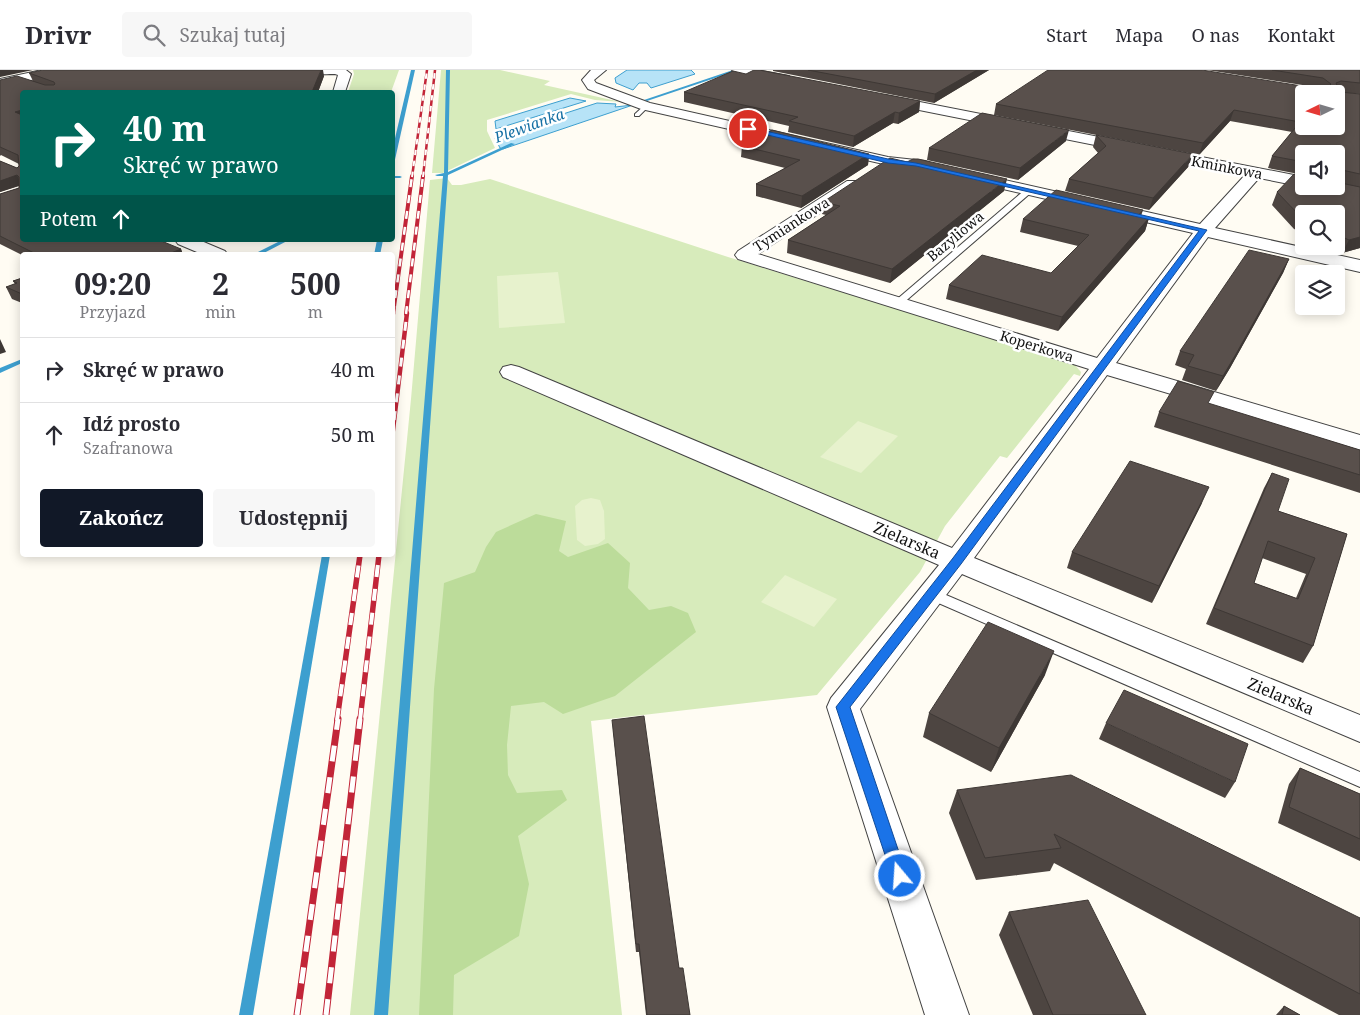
<!DOCTYPE html>
<html lang="pl">
<meta charset="utf-8">
<style>
:root{--surface:#fff;--page:#f7f7f7;--text:#2b2b33;--muted:#7c7c81;--line:#e1e1e2;--accent:#111827}
body{margin:0;font-family:"Noto Serif",serif;background:var(--page);color:var(--text);height:100vh;display:flex;flex-direction:column;font-size:19px;white-space:nowrap}
*{box-sizing:border-box;margin:0}
p{font-size:16px;color:var(--muted)}
.icon{flex:none;width:28px;height:28px;fill:none;stroke:currentColor;stroke-width:2;stroke-linecap:round;stroke-linejoin:round}
.map{position:relative;flex:1;overflow:hidden}
.side{position:absolute;left:20px;top:182px;width:375px;height:305px;display:flex;flex-direction:column;background:var(--surface);border-radius:5px;box-shadow:0 2px 12px #0003}
.side>*{flex:none}
.hud{position:absolute;left:20px;top:20px;width:375px;height:152px;border-radius:5px;box-shadow:0 2px 12px #0003;background:#00695c;color:#fff;overflow:hidden}
.needle{width:32px;rotate:265deg}
.buttons{position:absolute;left:1295px;top:15px;display:grid;gap:10px}
.buttons a{display:grid;place-items:center;width:50px;height:50px;border-radius:5px;background:var(--surface);box-shadow:0 2px 12px #0003;font-size:25px}
.pin{position:absolute;display:grid;place-items:center;width:42px;height:42px;color:#fff;margin:-21px;border:2px solid #fff;border-radius:50%;box-shadow:0 1px 5px #0007}
.me{position:absolute;width:55px;margin:-28px;rotate:342deg;stroke-linejoin:round;filter:drop-shadow(0 0 4px #0008)}
.turn{display:flex;align-items:center;gap:18px;height:105px;padding:0 20px;font-size:22px}
.turn .icon{width:65px;height:65px;stroke-width:2.5}
.turn b{display:block;font-size:35px;line-height:42px}
.then{display:flex;align-items:center;height:48px;padding:0 20px;background:#0003;gap:10px;font-size:19px}
.eta{display:flex;justify-content:space-evenly;align-items:center;height:85px;text-align:center}
.eta b{font-size:30px;font-weight:700;line-height:35px}
.action{display:flex;gap:10px;margin-top:auto;padding:10px 20px}
.action a{flex:1;height:58px;border-radius:5px;background:var(--accent);color:#fff;font-size:20px;font-weight:700;line-height:58px;text-align:center}
.action a+a{background:var(--page);color:var(--text)}
ul{padding:0;list-style:none}
li{display:flex;align-items:center;gap:15px;height:65px;padding:0 20px;border-top:1px solid var(--line)}
li div{flex:1}
li b{display:block;font-size:19px}
li em{font-style:normal}
header{display:flex;align-items:center;gap:30px;box-sizing:border-box;height:70px;padding:0 25px;background:var(--surface);border-bottom:1px solid var(--line)}
header strong{font-size:24px}
nav{display:flex;gap:28px;margin-inline-start:auto;font-size:18px}
.search{width:350px;height:45px;background:var(--page);display:flex;align-items:center;gap:12px;box-sizing:border-box;padding:0 18px;border-radius:5px;color:var(--muted);font-size:19px}
.map>svg:first-child{display:block}
.green{fill:#d7ebbb}
.forest{fill:#bcdc9a}
.pitch{fill:#e7f2cd}
.water{fill:#b7e3f7;stroke:#3d9fcf}
.lines{fill:none;stroke-linecap:round;stroke-linejoin:round}
.stream{fill:#3d9fcf;fill-rule:evenodd}
.lane-casing{stroke:#434343;stroke-width:2}
.street-casing{stroke:#434343;stroke-width:2}
.lane{fill:#fff;fill-rule:evenodd}
.street{fill:#fff;fill-rule:evenodd}
.rail-far4-casing{stroke:#c22538;stroke-width:2.5}
.rail-far3-casing{stroke:#c22538;stroke-width:4}
.rail-far2-casing{stroke:#c22538;stroke-width:4.5}
.rail-far1-casing{stroke:#c22538;stroke-width:5.5}
.rail-casing{stroke:#c22538;stroke-width:7}
.rail-far4{stroke:#fff;stroke-width:2;stroke-dasharray:5.5;stroke-linecap:butt}
.rail-far3{stroke:#fff;stroke-width:2.5;stroke-dasharray:8;stroke-linecap:butt}
.rail-far2{stroke:#fff;stroke-width:3;stroke-dasharray:9;stroke-linecap:butt}
.rail-far1{stroke:#fff;stroke-width:4;stroke-dasharray:12;stroke-linecap:butt}
.rail{stroke:#fff;stroke-width:5;stroke-dasharray:16;stroke-linecap:butt}
.wall{fill:#4d4541;fill-rule:evenodd}
.shaded-wall{fill:#3e3835}
.building{fill:#59504c;stroke:#3e3835;fill-rule:evenodd}
.route{fill:#1a73e8;stroke:#114b97}
.labels{text-anchor:middle;dominant-baseline:central;stroke-width:5;stroke-linejoin:round;paint-order:stroke}
.far-street-label{font-size:14px;fill:#101010;stroke:#fff}
.far-water-label{font-size:15px;font-style:italic;fill:#1670a4;stroke:#fff}
.street-label{font-size:16px;fill:#101010;stroke:#fff}
</style>
<header>
<strong>Drivr</strong>
<div class="search"><svg class="icon" aria-label="search" viewBox="0 0 24 24"><circle cx="10" cy="10" r="6"/><path d="M15 15l6 6"/></svg>Szukaj tutaj</div>
<nav><a>Start</a><a>Mapa</a><a>O nas</a><a>Kontakt</a></nav>
</header>
<div class="map">
<svg width="1360" height="945" viewBox="0 0 1360 945">
<rect width="100%" height="100%" fill="#fffcf3"/>
<g class="green">
<polygon points="353,0 399,0 391,22 348,22 354,4"/>
<polygon points="441,0 500,0 550,11 544,15 621,32 595,30 571,24 487,50 487,61 495,78 443,103 432,103"/>
<polygon points="447,108 452,115 461,115 490,109 728,187 1073,293 1081,302 1080,306 1074,304 1007,388 1000,386 945,456 920,502 817,625 591,651 622,945 350,945 411,329 430,110"/>
</g>
<polygon class="forest" points="536,444 566,451 559,481 568,487 608,473 630,493 628,518 649,540 671,536 688,543 696,562 615,626 563,644 544,632 511,636 507,675 508,705 517,723 562,720 567,730 518,766 529,814 519,866 454,905 453,945 419,945 434,619 444,513 475,502 486,477 496,462"/>
<g class="pitch">
<polygon points="558,202 565,253 499,258 497,206"/>
<polygon points="858,351 898,366 861,403 820,387"/>
<polygon points="591,428 600,430 604,441 605,469 598,474 585,476 577,470 575,436 582,430"/>
<polygon points="785,505 837,529 814,557 761,532"/>
</g>
<g class="water">
<polygon points="627,0 691,0 695,4 651,18 647,13 639,13 633,20 616,13 615,8"/>
<polygon points="570,28 586,31 496,59 495,51"/>
<polygon points="597,33 616,34 615,37 633,35 503,79 500,78 495,68 498,65"/>
</g>
<g class="lines">
<g class="stream">
<polygon points="411,0 415,0 394,94 392,95 392,81"/>
<polygon points="446,0 450,0 448,102 511,73 515,74 448,105 388,945 374,945 443,106 437,106 435,105 444,103"/>
<polygon points="733,0 739,0 647,31 644,30"/>
<polygon points="392,106 400,106 402,107 400,108 392,108"/>
<polygon points="282,170 289,170 260,185 252,185"/>
<polygon points="377,170 383,170 380,185 374,185"/>
<polygon points="22,289 22,293 0,303 0,298"/>
<polygon points="322,485 330,485 253,945 239,945"/>
</g>
<g class="lane-casing">
<g id="lane">
<polygon points="646,34 649,36 639,46 635,46 635,44"/>
<polygon points="1027,118 1034,120 901,235 895,235 895,231"/>
<polygon points="932,519 1360,702 1360,717 927,528 925,524 927,520"/>
</g>
</g>
<g class="street-casing">
<g id="street">
<polygon points="42,0 64,0 62,3 0,17 0,9"/>
<path d="M207,0H346L351,4L345,22H333L338,5L335,4C316,4 216,10 207,0Z"/>
<polygon points="591,0 606,0 594,10 596,13 650,33 888,87 925,91 930,93 933,96 930,99 925,101 888,95 641,39 588,19 582,10"/>
<polygon points="732,0 757,0 789,6 791,9 785,13 738,4"/>
<polygon points="884,25 1304,107 1304,116 1306,116 1304,117 1259,108 1215,158 1360,190 1360,202 1208,167 1116,293 1360,365 1360,380 1107,305 974,488 1360,645 1360,672 962,504 860,639 969,945 925,945 827,637 831,628 939,495 503,307 500,302 503,297 511,295 519,297 952,478 1089,299 738,189 735,185 738,181 847,111 859,111 861,114 859,117 758,184 1097,288 1193,163 964,110 961,107 964,104 969,102 1200,154 1245,105 879,32 878,29"/>
<polygon points="175,170 199,170 225,181 228,185 204,185 178,174"/>
</g>
</g>
<use href="#lane" class="lane"/>
<use href="#street" class="street"/>
<g class="rail-far4-casing">
<g id="rail-far4">
<polyline points="412,107 427,0"/>
<polyline points="423,107 435,0"/>
</g>
</g>
<g class="rail-far3-casing">
<g id="rail-far3">
<polyline points="393,244 412,106"/>
<polyline points="406,244 423,106"/>
</g>
</g>
<g class="rail-far2-casing">
<g id="rail-far2">
<polyline points="392,251 393,243"/>
<polyline points="392,368 407,243"/>
</g>
</g>
<g class="rail-far1-casing">
<g id="rail-far1">
<polyline points="337,650 360,485"/>
<polyline points="360,650 379,485"/>
</g>
</g>
<g class="rail-casing">
<g id="rail">
<polyline points="297,945 338,649"/>
<polyline points="326,945 360,649"/>
</g>
</g>
<use href="#rail-far4" class="rail-far4"/>
<use href="#rail-far3" class="rail-far3"/>
<use href="#rail-far2" class="rail-far2"/>
<use href="#rail-far1" class="rail-far1"/>
<use href="#rail" class="rail"/>
</g>
<g class="wall">
<polygon points="773,0 989,0 934,33 773,1"/>
<polygon points="1207,0 1360,0 1360,24 1340,22 1360,24 1360,178 1342,183 1329,176 1336,176 1336,144 1304,144 1304,163 1294,159 1272,135 1277,122 1336,116 1336,84 1304,84 1304,105 1268,98 1272,86 1292,62 1230,51 1199,85 994,45 996,34 1309,16"/>
<polygon points="29,3 324,6 318,22 22,22 22,170 181,179 183,185 22,185 0,174 0,124 19,118 19,116 0,122 0,91 17,98 19,96 19,94 1,85 0,86 0,10 33,11"/>
<polygon points="684,22 920,31 919,42 898,54 893,53 853,77 788,62 789,56 684,32"/>
<polygon points="1096,65 1189,96 1149,140 1065,121 1069,109 1098,83 1093,77"/>
<polygon points="1066,71 1018,110 927,90 929,78"/>
<polygon points="742,76 869,84 868,95 801,138 756,126 756,114 785,98 741,87"/>
<polygon points="1004,121 890,213 787,183 788,170 826,145 822,144 823,132"/>
<polygon points="1143,140 1141,146 1149,148 1145,161 1058,261 946,229 949,215 1051,203 1078,176 1020,162 1023,149"/>
<polygon points="1289,189 1283,203 1230,298 1216,321 1182,310 1186,299 1175,295 1180,281"/>
<polygon points="22,208 22,233 12,229 6,217 15,214 13,211"/>
<polygon points="1209,334 1360,380 1360,423 1154,357 1159,342"/>
<path d="M1272,403L1278,441L1347,464L1313,576L1303,593L1206,554L1264,418ZM1262,488L1306,504L1296,528L1254,513Z"/>
<polygon points="1202,433 1152,533 1067,498 1072,482"/>
<polygon points="1045,605 991,702 923,667 929,643"/>
<polygon points="1106,653 1235,712 1225,728 1099,669"/>
<polygon points="613,658 679,898 690,945 646,945 639,882 636,882"/>
<polygon points="1300,698 1360,724 1360,791 1278,753 1289,714"/>
<polygon points="957,720 1360,848 1360,945 1339,945 1054,793 1050,801 976,810 949,743"/>
<polygon points="1009,842 1146,945 1033,945 999,865"/>
<polygon points="1284,936 1300,945 1276,945"/>
</g>
<g class="shaded-wall">
<polygon points="0,0 33,0 0,7"/>
<polygon points="321,0 323,0 324,6 318,22 312,22"/>
<polygon points="977,0 989,0 934,33 935,24"/>
<polygon points="920,31 919,42 898,54 899,43"/>
<polygon points="22,40 22,50 15,42"/>
<polygon points="1234,40 1230,51 1199,85 1203,73"/>
<polygon points="895,42 893,53 853,77 854,66"/>
<polygon points="1069,60 1066,71 1018,110 1020,98"/>
<polygon points="869,84 868,95 801,138 802,126"/>
<polygon points="1193,84 1189,96 1149,140 1153,128"/>
<polygon points="1342,100 1336,112 1336,109 1339,102"/>
<polygon points="17,105 21,115 0,122 0,111"/>
<polygon points="1007,109 1004,121 890,213 892,199"/>
<polygon points="1149,148 1145,161 1058,261 1062,247"/>
<polygon points="1360,167 1360,178 1342,183 1349,170"/>
<polygon points="181,179 183,185 166,185"/>
<polygon points="1289,189 1283,203 1230,298 1216,321 1223,306"/>
<polygon points="0,269 6,282 0,284"/>
<polygon points="1209,417 1202,433 1152,533 1159,516"/>
<polygon points="1054,581 1045,605 991,702 999,678"/>
</g>
<g class="building">
<polygon points="43,0 321,0 312,22 22,22 22,40 15,42 22,45 22,170 159,170 181,179 166,185 38,185 0,166 0,124 19,118 19,107 17,105 0,111 0,91 17,98 19,96 18,85 0,77 0,10 17,6 45,15 54,15 55,14 54,12 29,3"/>
<polygon points="754,0 759,0 920,31 899,43 895,42 854,66 789,51 798,47 684,22 733,1 746,4"/>
<polygon points="808,0 977,0 935,24"/>
<path d="M1048,0H1202L1308,17L1329,16L1331,14L1323,8L1272,0H1360V13L1341,11L1336,13L1340,22L1360,24V104L1342,100L1339,102H1336V84H1304V92L1272,86L1300,52L1234,40L1203,73L996,34ZM1304,24H1336V56H1304Z"/>
<polygon points="982,43 1069,60 1020,98 929,78"/>
<polygon points="772,60 869,84 802,126 756,114 800,90 742,76"/>
<polygon points="1096,65 1193,84 1153,128 1069,109 1106,76"/>
<polygon points="890,88 907,92 913,89 918,89 1007,109 892,199 788,170 840,136 823,132"/>
<polygon points="1294,104 1304,106 1304,116 1336,116 1336,112 1360,117 1360,167 1349,170 1336,164 1336,144 1304,144 1304,148 1300,146 1277,122"/>
<polygon points="1056,120 1143,140 1138,146 1149,148 1062,247 949,215 982,185 1051,203 1089,165 1023,149"/>
<polygon points="1249,180 1289,189 1236,284 1223,306 1188,296 1194,285 1180,281"/>
<polygon points="22,208 22,224 6,217 17,213 13,211"/>
<polygon points="1178,311 1214,322 1208,333 1360,380 1360,405 1159,342"/>
<polygon points="1130,391 1209,417 1159,516 1072,482"/>
<path d="M1272,403L1289,409L1278,441L1347,464L1313,576L1214,538ZM1268,471L1315,488L1298,529L1254,513Z"/>
<polygon points="988,552 1054,581 999,678 929,643"/>
<polygon points="1124,620 1248,674 1235,712 1106,653"/>
<polygon points="644,646 679,898 683,898 690,945 647,945 639,874 636,874 612,650"/>
<polygon points="1300,698 1360,724 1360,769 1289,737"/>
<polygon points="1071,705 1360,848 1360,924 1054,764 1061,778 985,788 957,720"/>
<polygon points="1088,830 1146,945 1053,945 1009,842"/>
<polygon points="1284,936 1300,945 1282,945"/>
</g>
<polygon class="route" points="748,57 888,89 916,93 1207,160 961,494 850,637 907,806 905,811 900,813 894,811 892,806 836,637 953,488 1199,161 916,96 888,93 746,60"/>
<g class="labels">
<g class="far-street-label">
<text transform="translate(1227 97) rotate(11)">Kminkowa</text>
<text transform="translate(791 154) rotate(-33)">Tymiankowa</text>
<text transform="translate(955 166) rotate(-40)">Bazyliowa</text>
<text transform="translate(1037 276) rotate(17)">Koperkowa</text>
</g>
<g class="far-water-label">
<text transform="translate(529 55) rotate(-20)">Plewianka</text>
</g>
<g class="street-label">
<text transform="translate(907 470) rotate(23)">Zielarska</text>
<text transform="translate(1281 626) rotate(23)">Zielarska</text>
</g>
</g>
</svg>
<div class="buttons">
<a><svg class="needle" viewBox="-14 -14 28 28"><path d="M0-13l5 13h-10z" fill="#e53935"/><path d="M0 13l5-13h-10z" fill="#7c7c81"/></svg></a>
<a><svg class="icon" aria-label="sound" viewBox="0 0 24 24"><path d="M4 9h4l5-4v14l-5-4H4zM17 9q2 3 0 6"/></svg></a>
<a><svg class="icon" aria-label="search" viewBox="0 0 24 24"><circle cx="10" cy="10" r="6"/><path d="M15 15l6 6"/></svg></a>
<a><svg class="icon" aria-label="layers" viewBox="0 0 24 24"><path d="M12 4l9 5-9 5-9-5zM3 14l9 5 9-5"/></svg></a>
</div>
<div class="pin" style="left:748px;top:59px;background:#d93025"><svg class="icon" aria-label="arrive" viewBox="0 0 24 24"><path d="M6 21V4h12l-3 4 3 4H6"/></svg></div>
<svg class="me" style="left:900px;top:806px" viewBox="-20 -20 40 40"><circle r="17" fill="#1a73e8" stroke="#fff" stroke-width="3"/><path d="M0-11L8 9 0 5-8 9z" fill="#fff"/></svg>
<div class="hud">
<div class="turn"><svg class="icon" aria-label="right" viewBox="0 0 24 24"><path d="M7 20v-9h11M14 6l5 5-5 5"/></svg><div><b>40 m</b>Skręć w prawo</div></div>
<div class="then">Potem<svg class="icon" aria-label="ahead" viewBox="0 0 24 24"><path d="M12 20V5M6 11l6-6 6 6"/></svg></div>
</div>
<section class="side">
<div class="eta">
<div><b>09:20</b><p>Przyjazd</p></div>
<div><b>2</b><p>min</p></div>
<div><b>500</b><p>m</p></div>
</div>
<ul>
<li><svg class="icon" aria-label="right" viewBox="0 0 24 24"><path d="M7 20v-9h11M14 6l5 5-5 5"/></svg><div><b>Skręć w prawo</b></div><em>40 m</em></li>
<li><svg class="icon" aria-label="ahead" viewBox="0 0 24 24"><path d="M12 20V5M6 11l6-6 6 6"/></svg><div><b>Idź prosto</b><p>Szafranowa</p></div><em>50 m</em></li>
</ul>
<div class="action"><a>Zakończ</a><a>Udostępnij</a></div>
</section>
</div>
